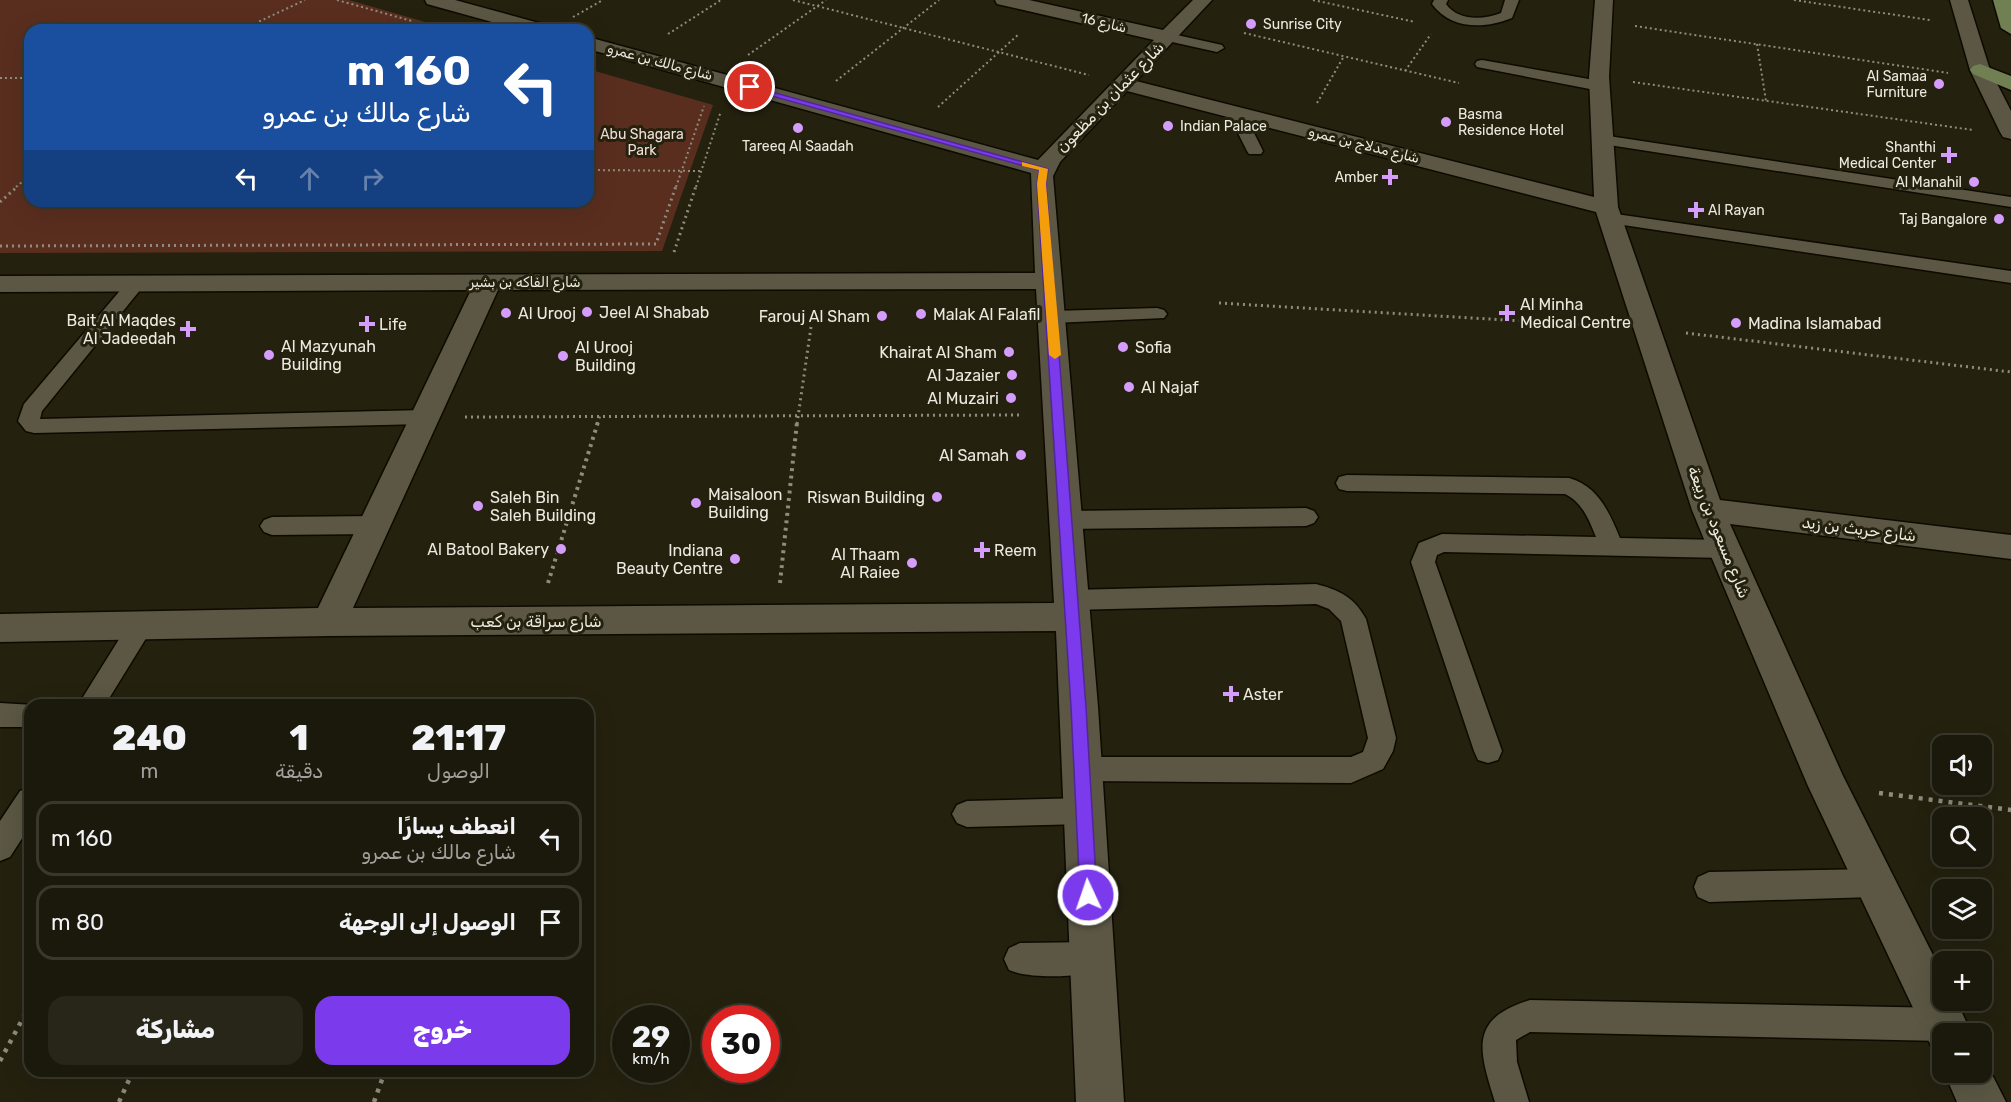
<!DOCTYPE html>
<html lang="ar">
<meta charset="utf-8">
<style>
:root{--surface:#1b190b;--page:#282619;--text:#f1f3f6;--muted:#a0a09d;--line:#39382c;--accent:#7c3aed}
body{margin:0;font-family:Rubik,"Noto Sans Arabic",sans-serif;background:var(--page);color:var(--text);direction:rtl;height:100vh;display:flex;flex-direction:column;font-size:22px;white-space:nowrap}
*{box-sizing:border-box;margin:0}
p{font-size:20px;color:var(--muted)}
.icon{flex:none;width:33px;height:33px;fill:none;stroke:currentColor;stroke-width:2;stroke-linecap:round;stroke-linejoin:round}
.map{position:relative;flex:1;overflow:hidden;direction:ltr}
.panel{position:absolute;left:24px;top:699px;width:570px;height:378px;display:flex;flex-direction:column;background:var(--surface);border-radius:18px;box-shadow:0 6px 24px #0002,0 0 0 2px var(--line);direction:rtl}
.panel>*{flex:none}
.guide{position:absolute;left:24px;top:24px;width:570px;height:183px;border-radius:18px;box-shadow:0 6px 24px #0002,0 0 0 2px var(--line);direction:rtl;background:#1a4fa0;color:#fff;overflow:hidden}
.controls{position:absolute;left:1932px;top:735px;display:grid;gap:12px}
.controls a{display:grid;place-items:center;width:60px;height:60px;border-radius:12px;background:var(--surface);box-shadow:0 6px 24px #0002,0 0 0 2px var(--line);font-size:30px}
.speed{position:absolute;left:612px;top:1005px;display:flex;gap:12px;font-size:30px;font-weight:700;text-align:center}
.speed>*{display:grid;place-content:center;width:78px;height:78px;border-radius:50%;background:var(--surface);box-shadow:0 6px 24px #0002,0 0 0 2px var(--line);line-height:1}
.speed small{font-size:15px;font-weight:400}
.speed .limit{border:9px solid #d22;background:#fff;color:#111}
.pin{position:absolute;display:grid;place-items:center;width:51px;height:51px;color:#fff;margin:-26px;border:3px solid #fff;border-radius:50%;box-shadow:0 2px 6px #0007}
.me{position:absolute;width:66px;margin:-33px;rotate:357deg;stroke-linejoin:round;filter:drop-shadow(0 0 4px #0008)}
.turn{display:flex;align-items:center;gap:21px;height:126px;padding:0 24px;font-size:27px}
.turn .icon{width:78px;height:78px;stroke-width:2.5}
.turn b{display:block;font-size:42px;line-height:51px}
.lanes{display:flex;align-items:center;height:57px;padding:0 24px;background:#0003;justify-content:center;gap:30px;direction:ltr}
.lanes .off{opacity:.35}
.eta{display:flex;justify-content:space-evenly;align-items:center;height:102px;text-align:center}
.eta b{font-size:36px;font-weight:800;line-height:42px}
.action{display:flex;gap:12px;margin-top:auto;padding:12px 24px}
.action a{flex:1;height:69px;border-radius:18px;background:var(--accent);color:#fff;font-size:24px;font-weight:800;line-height:69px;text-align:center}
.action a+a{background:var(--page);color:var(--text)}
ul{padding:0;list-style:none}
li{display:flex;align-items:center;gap:18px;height:75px;margin:0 12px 9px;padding:0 12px;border:3px solid var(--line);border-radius:18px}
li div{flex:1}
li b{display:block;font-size:22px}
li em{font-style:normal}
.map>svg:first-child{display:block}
.green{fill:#5a2e1f}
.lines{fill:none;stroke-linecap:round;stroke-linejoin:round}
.lane-casing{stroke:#0d0a00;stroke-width:3}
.street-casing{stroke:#0d0a00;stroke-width:3}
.primary-casing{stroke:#0d0a00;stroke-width:3}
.path-far3{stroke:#8f8c7e;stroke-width:2;stroke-dasharray:2 3;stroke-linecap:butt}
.path-far2{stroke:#8f8c7e;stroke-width:3;stroke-dasharray:2 4;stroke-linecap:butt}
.path-far1{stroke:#8f8c7e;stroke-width:4;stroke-dasharray:3 4.5;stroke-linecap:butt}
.path{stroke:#8f8c7e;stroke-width:4.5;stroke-dasharray:4 6;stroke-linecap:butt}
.lane{fill:#5b5744;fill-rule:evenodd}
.street{fill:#5b5744;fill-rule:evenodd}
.primary{fill:#708052;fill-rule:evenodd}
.route{fill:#7c3aed;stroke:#51269a;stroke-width:1.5}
.slow{fill:#f59e0b}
.poi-dot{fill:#d49cfb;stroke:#24210f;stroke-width:2}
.labels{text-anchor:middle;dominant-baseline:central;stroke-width:6;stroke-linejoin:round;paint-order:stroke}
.far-street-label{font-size:14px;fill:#eceadf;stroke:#24210f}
.far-poi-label{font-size:14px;fill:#eceadf;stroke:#24210f;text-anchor:end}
.far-park-label{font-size:14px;fill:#f2ddd6;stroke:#24210f}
.street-label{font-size:16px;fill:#eceadf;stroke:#24210f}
.poi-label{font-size:16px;fill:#eceadf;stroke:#24210f;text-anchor:start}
</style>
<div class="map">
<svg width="2011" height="1102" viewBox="0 0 2011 1102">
<rect width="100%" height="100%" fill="#24210f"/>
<polygon class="green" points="0,0 349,0 453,30 30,30 30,201 588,201 588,69 713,105 662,251 0,253"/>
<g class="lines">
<g class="lane-casing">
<g id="lane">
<path d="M1434,0H1448L1446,4C1458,21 1483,20 1501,13L1505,0H1519L1512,18C1485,29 1451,30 1432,4Z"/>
<polygon points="1168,33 1222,45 1224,48 1217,52 1163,40 1163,34"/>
<polygon points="1482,60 1600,81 1608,86 1600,91 1477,67 1475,64 1477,61"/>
<polygon points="1236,108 1244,113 1263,151 1261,154 1249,154 1247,151 1228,113"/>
<polygon points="1602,135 2011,197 2011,207 1596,143 1594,140 1596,137"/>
<polygon points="1609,213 2011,271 2011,283 1603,222 1600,218 1603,214"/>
<polygon points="136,278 145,284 42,411 40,419 425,410 433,412 436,417 433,422 425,424 34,433 26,431 18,421 24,404 129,280"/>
<polygon points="1157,308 1164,310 1167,314 1164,318 1053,323 1046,321 1043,317 1046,313 1053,311"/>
<path d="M1347,475L1569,478C1598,486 1609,512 1620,538L1724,540L1732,543L1736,549L1732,555L1724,558L1444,552L1437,555L1435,562L1502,751L1498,760L1488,763L1478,760L1474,751L1411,562L1419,543L1442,534L1596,537C1589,520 1583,503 1565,494L1347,491L1339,489L1336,483L1339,477Z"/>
<polygon points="1306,508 1314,511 1318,517 1314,523 1306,526 1065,529 1057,526 1053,520 1057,514 1065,511"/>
<polygon points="375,516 383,519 387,525 383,531 375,534 272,535 264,532 260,526 264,520 272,517"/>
<path d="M1316,584C1339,590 1354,597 1366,619L1396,738L1393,751L1383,769L1351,783L1082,781L1072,778L1068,769L1072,760L1082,757H1351L1363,752L1368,738L1341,621L1329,609L1316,604L1071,610L1062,607L1059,600L1062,593L1071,590Z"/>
<polygon points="140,617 149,620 153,627 105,705 78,705 131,620"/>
<polygon points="0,703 34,705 30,705 30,727 0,727"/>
<polygon points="30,787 30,826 10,857 0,861 0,821 20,791"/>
<polygon points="1084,798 1094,802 1098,811 1094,820 1084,824 967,827 957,823 952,814 957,805 967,801"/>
<polygon points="1874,869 1885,873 1889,883 1885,893 1874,897 1709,902 1698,897 1694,887 1698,877 1709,872"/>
<path d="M1092,942L1103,947L1108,958L1103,969C1083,978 1029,979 1009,970L1004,959L1009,948L1020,943Z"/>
<path d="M1530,1000L1946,1008L1958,1013L1963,1025L1959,1034H1942V1041L1530,1032L1516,1040L1517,1062L1529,1102H1495C1479,1050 1468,1019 1530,1000Z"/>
</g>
</g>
<g class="street-casing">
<g id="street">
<polygon points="425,0 455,0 550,26 553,30 521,30 427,4"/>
<path d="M995,0H1029L1163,30L1193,0H1212L1136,81L1594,197L1589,77L1595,0H1613L1609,77L1618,207L1720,500L2011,535V559L1730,524L1843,776L1942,973V1000H1956L1972,1034H1942V1054L1933,1050L1808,786L1708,549L1692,510L1596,212L1127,91L1060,162L1053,176L1098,707L1124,1102H1076L1056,631L329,636L0,642V614L318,608L471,290L0,292V276L1035,273L1031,173L588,49V37L1038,160L1154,40L997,4ZM1036,289L1054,603L353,608L498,290Z"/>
<polygon points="1950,0 1968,0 1990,70 2011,111 2011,139 2003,137 2000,132 1970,70"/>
<polygon points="1982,1055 2006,1102 1957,1102 1944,1072 1982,1072"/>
</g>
</g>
<g class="primary-casing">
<g id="primary">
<polygon points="1993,0 2011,0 2011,34 2001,28"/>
<polygon points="1980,64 2011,76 2011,90 1973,74 1970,70 1973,66"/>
</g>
</g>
<g class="path-far3">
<polyline points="337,0 412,21"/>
<polyline points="793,0 1089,75"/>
<polyline points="1313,0 1415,22"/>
<polyline points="1794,0 1930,20"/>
<polyline points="573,17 603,0"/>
<polyline points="1635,26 1948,73"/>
<polyline points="241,30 305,0"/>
<polyline points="1244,33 1459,83"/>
<polyline points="668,34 721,0"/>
<polyline points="1757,44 1766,101"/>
<polyline points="748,55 826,0"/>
<polyline points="1405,71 1431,34"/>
<polyline points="0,78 30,78"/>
<polyline points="836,81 939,0"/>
<polyline points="1633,82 1973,130"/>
<polyline points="30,97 30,102"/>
<polyline points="1317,103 1344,56"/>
<polyline points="938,107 1019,34"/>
<polyline points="588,170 700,171"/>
<polyline points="16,187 30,175"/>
<polyline points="676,187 704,106"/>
<polyline points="696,187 721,111"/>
</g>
<g class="path-far2">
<polyline points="0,202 18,186"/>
<polyline points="0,246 656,244 676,186"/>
<polyline points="674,252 696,186"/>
<polyline points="1219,303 1607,326"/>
<polyline points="1686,333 2011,372"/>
<polyline points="465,417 1019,415"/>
<polyline points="597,424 600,415"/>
<polyline points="797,424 813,313"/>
</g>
<g class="path-far1">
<polyline points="548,583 598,422"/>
<polyline points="780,583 797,422"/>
</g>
<g class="path">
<polyline points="1879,793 2011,810"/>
<polyline points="0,1061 30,1005"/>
<polyline points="119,1102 133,1071"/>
<polyline points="374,1102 385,1071"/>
</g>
<use href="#lane" class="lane"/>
<use href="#street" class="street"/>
<use href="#primary" class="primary"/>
</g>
<polygon class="route" points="747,85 1048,169 1046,184 1086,707 1097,895 1094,901 1088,904 1082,901 1080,895 1071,707 1037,184 1039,170 747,89"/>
<polygon class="slow" points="1022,162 1048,169 1046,184 1061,355 1055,359 1049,355 1037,184 1039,170 1022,166"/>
<g class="poi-dot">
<circle cx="1251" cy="24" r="6"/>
<circle cx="1939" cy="84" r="6"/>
<circle cx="1446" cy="122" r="6"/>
<circle cx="1168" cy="126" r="6"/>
<circle cx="798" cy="128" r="6"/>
<path d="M1946 146h6v6h6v6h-6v6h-6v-6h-6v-6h6z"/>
<path d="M1387 168h6v6h6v6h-6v6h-6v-6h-6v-6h6z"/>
<circle cx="1974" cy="182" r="6"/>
<path d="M1693 201h6v6h6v6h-6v6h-6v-6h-6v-6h6z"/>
<circle cx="1999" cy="219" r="6"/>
<circle cx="587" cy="312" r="6"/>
<circle cx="506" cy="313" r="6"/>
<path d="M1504 304h6v6h6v6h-6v6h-6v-6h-6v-6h6z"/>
<circle cx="921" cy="314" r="6"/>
<circle cx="882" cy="316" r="6"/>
<circle cx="1736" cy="323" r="6"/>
<path d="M364 315h6v6h6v6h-6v6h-6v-6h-6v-6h6z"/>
<path d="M185 320h6v6h6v6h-6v6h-6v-6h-6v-6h6z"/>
<circle cx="1123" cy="347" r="6"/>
<circle cx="1009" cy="352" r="6"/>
<circle cx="269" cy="355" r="6"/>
<circle cx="563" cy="356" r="6"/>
<circle cx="1012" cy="375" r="6"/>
<circle cx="1129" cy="387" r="6"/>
<circle cx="1011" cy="398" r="6"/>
<circle cx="1021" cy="455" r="6"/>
<circle cx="937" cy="497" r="6"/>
<circle cx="696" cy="503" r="6"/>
<circle cx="478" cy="506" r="6"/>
<circle cx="561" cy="549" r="6"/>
<path d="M979 541h6v6h6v6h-6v6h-6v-6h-6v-6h6z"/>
<circle cx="735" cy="559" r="6"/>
<circle cx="912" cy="563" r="6"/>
<path d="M1228 685h6v6h6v6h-6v6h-6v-6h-6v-6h6z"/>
</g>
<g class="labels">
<g class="far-street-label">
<text transform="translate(1104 23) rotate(13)">شارع 16</text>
<text transform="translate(660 62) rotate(15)">شارع مالك بن عمرو</text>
<text transform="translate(1364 145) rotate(14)">شارع مدلاج بن عمرو</text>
<text x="525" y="282">شارع الفاكه بن بشير</text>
</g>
<g class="far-poi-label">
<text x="1263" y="24" text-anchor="start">Sunrise City</text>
<text x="1927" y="76">Al Samaa<tspan x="1927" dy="16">Furniture</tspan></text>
<text x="1458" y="114" text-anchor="start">Basma<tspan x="1458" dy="16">Residence Hotel</tspan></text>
<text x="1180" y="126" text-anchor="start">Indian Palace</text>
<text x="798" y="146" text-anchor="middle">Tareeq Al Saadah</text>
<text x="1936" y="147">Shanthi<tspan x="1936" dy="16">Medical Center</tspan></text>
<text x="1378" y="177">Amber</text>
<text x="1962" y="182">Al Manahil</text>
<text x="1708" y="210" text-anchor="start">Al Rayan</text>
<text x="1987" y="219">Taj Bangalore</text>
</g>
<g class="far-park-label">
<text x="642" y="134">Abu Shagara<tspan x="642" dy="16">Park</tspan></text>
</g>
<g class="street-label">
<text transform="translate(1110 97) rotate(-46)">شارع عثمان بن مظعون</text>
<text transform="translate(1859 529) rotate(7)">شارع حريث بن زيد</text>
<text transform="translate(1719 532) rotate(68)">شارع مسعود بن ربيعة</text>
<text x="536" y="621">شارع سراقة بن كعب</text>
</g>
<g class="poi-label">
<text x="1520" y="304">Al Minha<tspan x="1520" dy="18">Medical Centre</tspan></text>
<text x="599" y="312">Jeel Al Shabab</text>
<text x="518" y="313">Al Urooj</text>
<text x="933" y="314">Malak Al Falafil</text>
<text x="870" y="316" text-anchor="end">Farouj Al Sham</text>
<text x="176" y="320" text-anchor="end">Bait Al Maqdes<tspan x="176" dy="18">Al Jadeedah</tspan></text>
<text x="1748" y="323">Madina Islamabad</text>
<text x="379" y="324">Life</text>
<text x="281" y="346">Al Mazyunah<tspan x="281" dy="18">Building</tspan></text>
<text x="575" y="347">Al Urooj<tspan x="575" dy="18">Building</tspan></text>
<text x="1135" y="347">Sofia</text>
<text x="997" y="352" text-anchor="end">Khairat Al Sham</text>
<text x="1000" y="375" text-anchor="end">Al Jazaier</text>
<text x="1141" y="387">Al Najaf</text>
<text x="999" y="398" text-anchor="end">Al Muzairi</text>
<text x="1009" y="455" text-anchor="end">Al Samah</text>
<text x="708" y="494">Maisaloon<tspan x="708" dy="18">Building</tspan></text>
<text x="490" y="497">Saleh Bin<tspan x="490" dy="18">Saleh Building</tspan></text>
<text x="925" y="497" text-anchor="end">Riswan Building</text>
<text x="549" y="549" text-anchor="end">Al Batool Bakery</text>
<text x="723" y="550" text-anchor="end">Indiana<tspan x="723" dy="18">Beauty Centre</tspan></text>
<text x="994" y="550">Reem</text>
<text x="900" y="554" text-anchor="end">Al Thaam<tspan x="900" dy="18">Al Raiee</tspan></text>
<text x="1243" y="694">Aster</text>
</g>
</g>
</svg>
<div class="controls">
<a><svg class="icon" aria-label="sound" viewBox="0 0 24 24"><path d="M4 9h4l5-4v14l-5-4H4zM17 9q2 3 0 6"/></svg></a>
<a><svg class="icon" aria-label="search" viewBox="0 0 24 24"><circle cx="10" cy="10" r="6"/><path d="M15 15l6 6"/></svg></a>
<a><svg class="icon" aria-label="layers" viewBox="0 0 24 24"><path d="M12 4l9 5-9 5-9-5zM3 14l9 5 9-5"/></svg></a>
<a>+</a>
<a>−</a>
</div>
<div class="speed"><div>29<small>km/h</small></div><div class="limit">30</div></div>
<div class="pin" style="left:750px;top:87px;background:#d93025"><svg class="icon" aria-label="arrive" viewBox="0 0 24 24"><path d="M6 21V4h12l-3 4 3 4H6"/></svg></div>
<svg class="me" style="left:1088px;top:895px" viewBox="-20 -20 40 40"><circle r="17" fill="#7c3aed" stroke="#fff" stroke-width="3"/><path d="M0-11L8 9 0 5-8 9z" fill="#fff"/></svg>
<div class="guide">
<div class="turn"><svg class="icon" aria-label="left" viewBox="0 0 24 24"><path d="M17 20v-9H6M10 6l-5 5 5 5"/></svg><div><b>160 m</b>شارع مالك بن عمرو</div></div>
<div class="lanes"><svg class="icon" aria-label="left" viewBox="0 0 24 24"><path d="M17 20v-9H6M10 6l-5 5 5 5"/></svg><svg class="icon off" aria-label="ahead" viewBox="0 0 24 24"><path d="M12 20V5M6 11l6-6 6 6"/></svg><svg class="icon off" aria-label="right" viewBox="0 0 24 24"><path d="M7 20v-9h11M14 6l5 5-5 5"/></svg></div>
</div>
<section class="panel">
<div class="eta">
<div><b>21:17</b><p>الوصول</p></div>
<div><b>1</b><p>دقيقة</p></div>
<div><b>240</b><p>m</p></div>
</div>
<ul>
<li><svg class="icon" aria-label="left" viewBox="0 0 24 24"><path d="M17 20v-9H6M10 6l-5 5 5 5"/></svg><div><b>انعطف يسارًا</b><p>شارع مالك بن عمرو</p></div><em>160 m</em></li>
<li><svg class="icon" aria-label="arrive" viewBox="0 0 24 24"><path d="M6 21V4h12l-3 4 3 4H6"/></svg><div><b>الوصول إلى الوجهة</b></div><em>80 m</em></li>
</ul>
<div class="action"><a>خروج</a><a>مشاركة</a></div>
</section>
</div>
